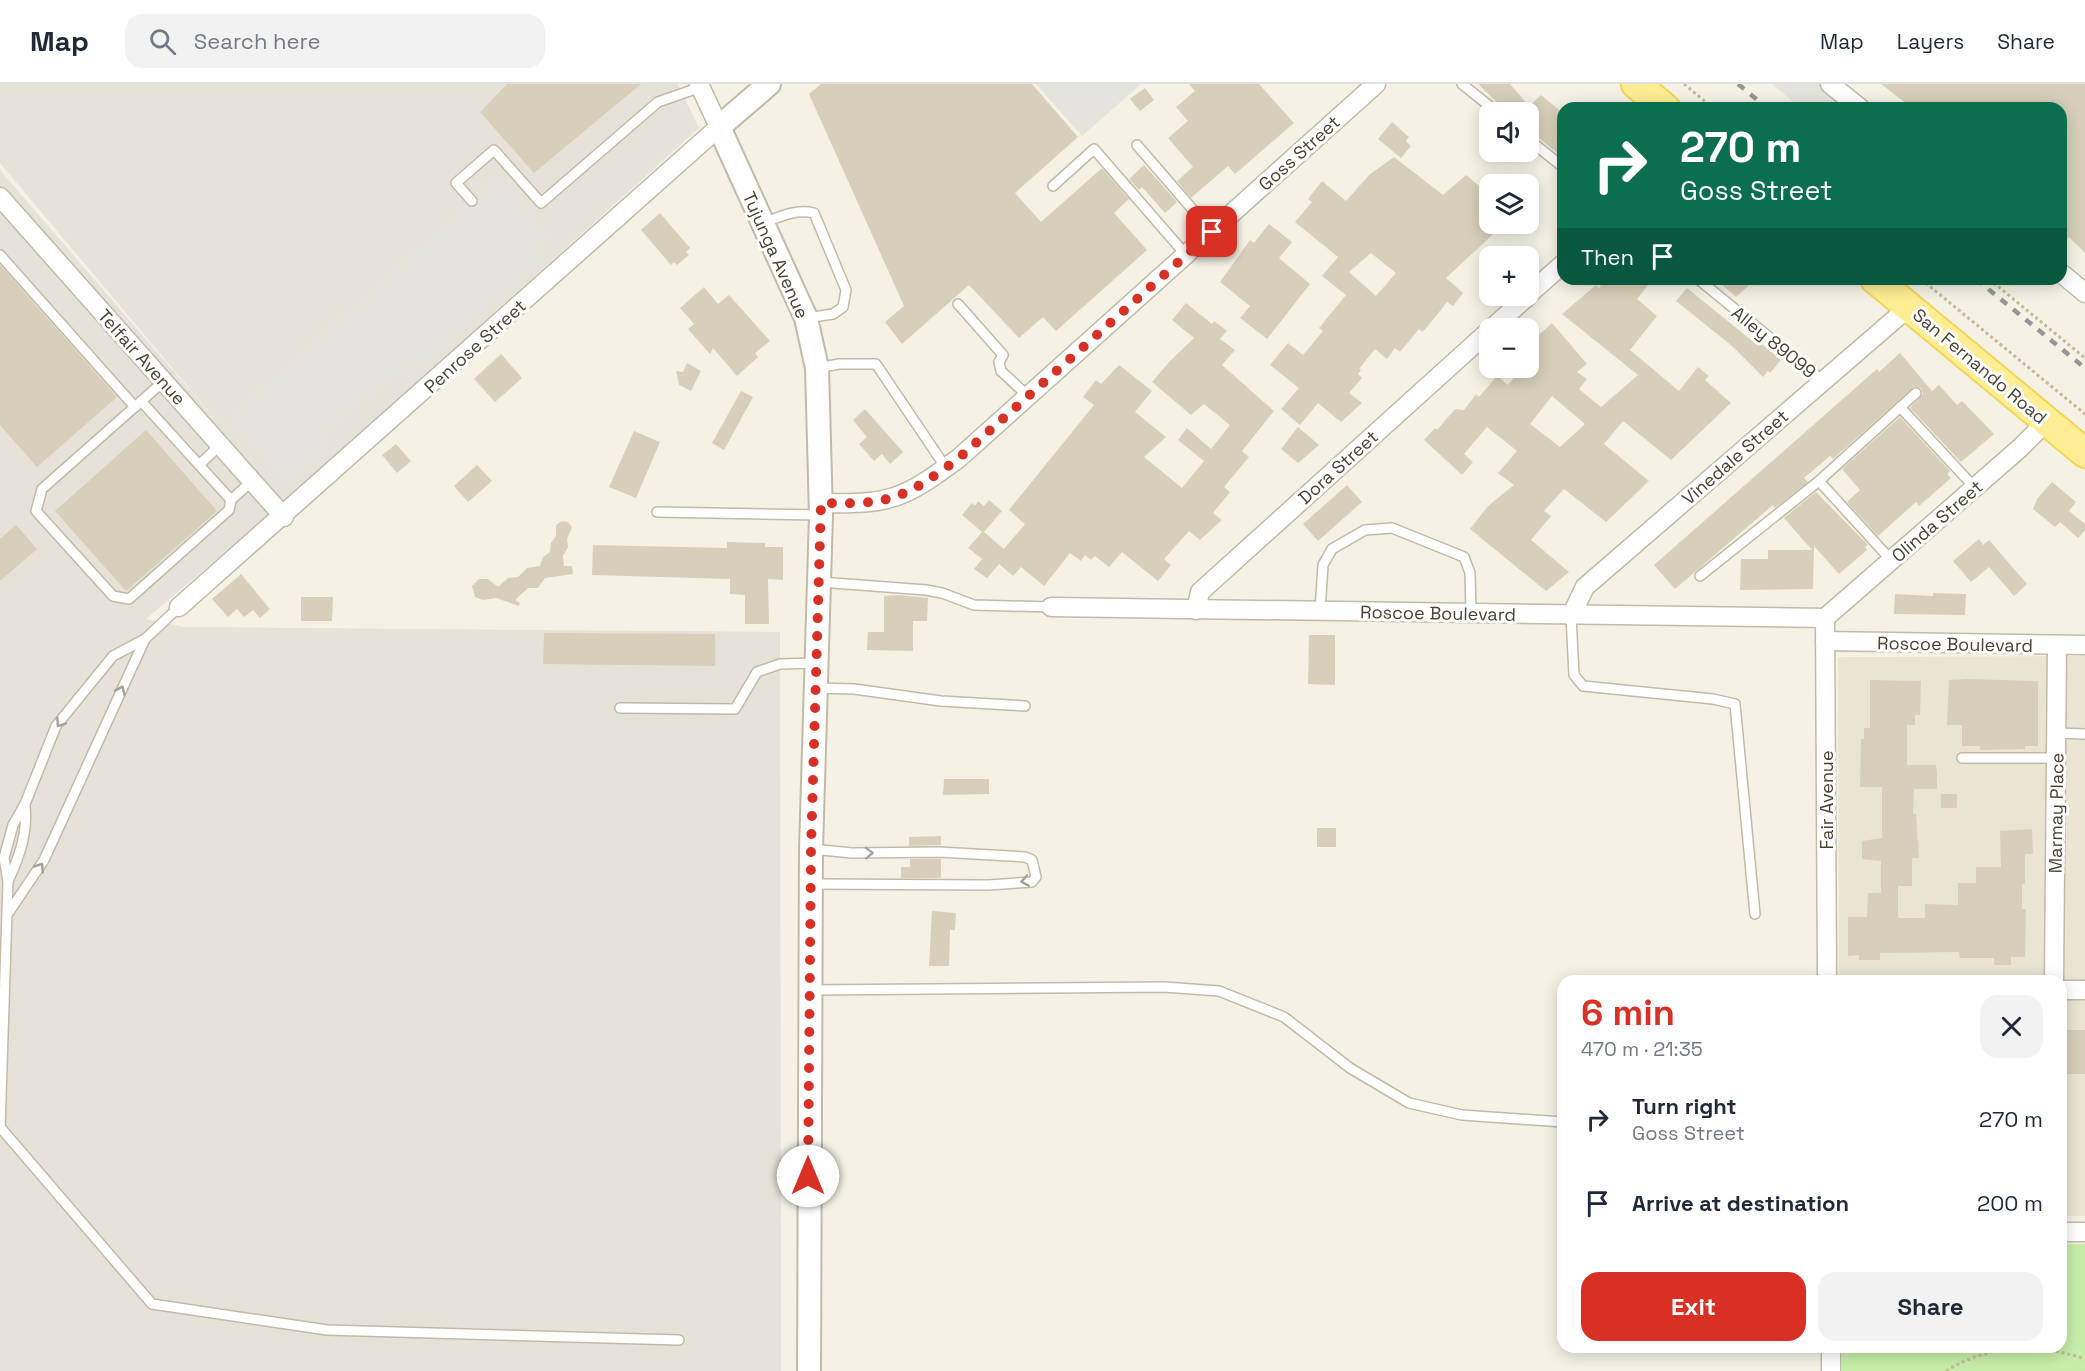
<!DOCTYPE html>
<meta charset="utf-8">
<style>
:root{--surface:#fff;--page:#f2f2f3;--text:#1f2937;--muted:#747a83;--line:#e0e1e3;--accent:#d93025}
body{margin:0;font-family:"Space Grotesk",sans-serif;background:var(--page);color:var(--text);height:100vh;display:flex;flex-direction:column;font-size:22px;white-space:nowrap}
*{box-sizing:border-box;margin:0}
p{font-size:20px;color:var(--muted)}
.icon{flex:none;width:33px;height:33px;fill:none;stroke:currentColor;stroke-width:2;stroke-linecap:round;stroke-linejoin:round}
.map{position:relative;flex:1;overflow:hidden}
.panel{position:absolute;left:1557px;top:891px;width:510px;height:378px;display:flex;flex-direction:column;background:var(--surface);border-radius:18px;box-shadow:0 3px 15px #0003}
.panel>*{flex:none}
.banner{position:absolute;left:1557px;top:18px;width:510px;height:183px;border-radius:18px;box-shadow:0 3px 15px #0003;background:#0b6e4f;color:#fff;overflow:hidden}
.buttons{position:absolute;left:1479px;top:18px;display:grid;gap:12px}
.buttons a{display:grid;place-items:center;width:60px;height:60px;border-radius:12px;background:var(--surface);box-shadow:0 3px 15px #0003;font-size:30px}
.pin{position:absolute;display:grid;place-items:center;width:51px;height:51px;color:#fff;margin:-26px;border-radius:12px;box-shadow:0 3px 9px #0006}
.me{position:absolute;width:66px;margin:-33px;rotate:0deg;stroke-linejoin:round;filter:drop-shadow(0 0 4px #0008)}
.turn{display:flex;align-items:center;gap:21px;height:126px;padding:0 24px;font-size:27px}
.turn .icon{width:78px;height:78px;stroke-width:2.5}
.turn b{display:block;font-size:42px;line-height:51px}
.then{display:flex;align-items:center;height:57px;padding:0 24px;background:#0003;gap:12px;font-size:22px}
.round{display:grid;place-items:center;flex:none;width:63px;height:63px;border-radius:18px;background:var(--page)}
.headline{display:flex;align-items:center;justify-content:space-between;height:102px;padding:0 24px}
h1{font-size:36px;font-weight:600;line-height:45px;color:var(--accent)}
.cta{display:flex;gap:12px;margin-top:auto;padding:12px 24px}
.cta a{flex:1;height:69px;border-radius:18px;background:var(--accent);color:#fff;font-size:24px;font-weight:600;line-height:69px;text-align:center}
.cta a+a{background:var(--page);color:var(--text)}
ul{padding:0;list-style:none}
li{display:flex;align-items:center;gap:18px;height:84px;padding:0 24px}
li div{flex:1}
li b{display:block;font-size:22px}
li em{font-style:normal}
header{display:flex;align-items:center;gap:36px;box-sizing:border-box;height:84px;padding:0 30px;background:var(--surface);border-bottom:2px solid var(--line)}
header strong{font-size:28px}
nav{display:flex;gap:33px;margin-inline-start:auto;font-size:21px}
.search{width:420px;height:54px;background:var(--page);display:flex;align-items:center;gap:15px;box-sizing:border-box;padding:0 21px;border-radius:18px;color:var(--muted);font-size:22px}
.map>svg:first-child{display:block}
.residential{fill:#e9e5d2}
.industrial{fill:#e6e2da}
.green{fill:#c7eea9}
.parking{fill:#e5e3de}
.building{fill:#d7cfb9;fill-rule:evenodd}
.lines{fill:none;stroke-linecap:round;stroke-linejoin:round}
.service-casing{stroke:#c1bba6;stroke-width:12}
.minor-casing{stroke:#c1bba6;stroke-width:21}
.tertiary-casing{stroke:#c1bba6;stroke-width:26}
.primary-casing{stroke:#f1d556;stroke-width:32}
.path{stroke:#c5ba96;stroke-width:3;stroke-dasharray:3 3;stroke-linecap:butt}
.service{stroke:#fff;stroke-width:9}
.minor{stroke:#fff;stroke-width:18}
.tertiary{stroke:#fff;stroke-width:22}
.primary{stroke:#ffed93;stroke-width:28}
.rail{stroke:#969696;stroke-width:4.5;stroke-dasharray:8 8;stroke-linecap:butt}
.oneway{stroke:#a4a09a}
.route{stroke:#d93025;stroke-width:10;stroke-dasharray:0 18}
.labels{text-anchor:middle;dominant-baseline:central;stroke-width:6;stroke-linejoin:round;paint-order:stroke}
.street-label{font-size:18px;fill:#484234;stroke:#fff}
</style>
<header>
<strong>Map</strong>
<div class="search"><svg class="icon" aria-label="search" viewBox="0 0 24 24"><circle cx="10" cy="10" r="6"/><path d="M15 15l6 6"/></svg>Search here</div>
<nav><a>Map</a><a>Layers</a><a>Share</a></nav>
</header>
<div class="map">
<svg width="2085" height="1287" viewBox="0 0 2085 1287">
<rect width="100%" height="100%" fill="#f5f2e5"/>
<polygon class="residential" points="2085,572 2085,1132 2061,1132 2061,897 1839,897 1838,573"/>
<polygon class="industrial" points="0,0 678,0 699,44 284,418 146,535 184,543 780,548 781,1287 0,1287 0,86 225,347 0,79"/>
<polygon class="green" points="2061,1160 2085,1160 2085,1287 1842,1287 1842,1263 2061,1263"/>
<g class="parking">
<polygon points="1036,0 1141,0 1082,52"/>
<polygon points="1772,0 1821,0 1851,24 1801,24"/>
<polygon points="498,96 546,150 534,162 543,173 423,280 419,276 404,289 398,285 318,355 325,365 288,398 231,335"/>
</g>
<g class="building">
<polygon points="507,0 641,0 534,89 480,28"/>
<polygon points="821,0 1032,0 1078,53 1015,109 1041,138 1102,84 1129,115 1114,129 1147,166 1056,247 1043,233 1019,254 969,201 902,260 885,238 904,222 809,10"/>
<polygon points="1189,0 1259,0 1294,39 1235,90 1228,82 1191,114 1177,97 1193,83 1168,54 1188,37 1176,23 1195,7"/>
<polygon points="1478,0 1510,0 1529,22 1541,11 1563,29 1563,74 1528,45 1528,28 1507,28"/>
<polygon points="1881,0 2085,0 2085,169 2069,153 2061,159 2061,24 1912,24"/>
<polygon points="1145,4 1154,16 1140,27 1130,15"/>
<polygon points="1392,38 1409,53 1406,57 1411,62 1401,74 1378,55"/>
<path d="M1394,73L1443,111L1466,91L1490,111V140H1504L1446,194L1463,209L1453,222L1447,218L1428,242L1422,248L1419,245L1400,268L1395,264L1387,275L1375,265L1359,285L1361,286L1358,290L1362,294L1349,309L1362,319L1341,338L1318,319L1300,341L1281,325L1299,304L1270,281L1288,259L1303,271L1323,247L1319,244L1346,211L1322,192L1338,173L1295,138L1312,118L1308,115L1322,97L1346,117L1370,90ZM1371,169L1396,189L1376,212L1349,188Z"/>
<polygon points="1144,81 1177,118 1165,129 1142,103 1139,106 1129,95"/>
<polygon points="660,129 690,164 686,168 689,171 677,181 674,178 671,181 641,146"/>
<polygon points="1269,140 1292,158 1279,174 1310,200 1267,255 1240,234 1250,222 1220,198 1250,156 1254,159"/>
<polygon points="0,181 117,313 37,383 0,341"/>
<path d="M1606,195H1653L1637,215L1657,232L1630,266L1679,307L1698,283L1709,292L1705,296L1731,319L1671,376L1623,337L1604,360L1649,397L1606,438L1564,405L1544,427L1551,432L1531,456L1569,488L1546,507L1470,445L1488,422L1514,401L1498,389L1517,367L1487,343L1464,370L1473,378L1462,391L1424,356L1435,344L1437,346L1455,325L1464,326L1476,310L1479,313L1497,292L1508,301L1522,284H1528V275L1539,263L1533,256L1552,239L1587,280L1577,288L1587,295L1579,305L1601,323L1638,291L1562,230L1596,201L1599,204ZM1552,312L1585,340L1560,363L1530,340Z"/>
<polygon points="1715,195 1756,195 1736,213"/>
<polygon points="704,203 718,220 729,211 770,257 755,269 758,273 737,292 713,264 710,270 688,245 694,240 680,224"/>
<polygon points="1687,204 1756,260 1758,257 1781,276 1770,289 1768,287 1763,293 1732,262 1676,217"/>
<polygon points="1186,219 1212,240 1214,237 1227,247 1220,255 1235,266 1222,281 1274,327 1242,367 1249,373 1224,403 1230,408 1213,429 1222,436 1200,456 1189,447 1164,475 1171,481 1158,497 1122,468 1109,483 1095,472 1091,476 1085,471 1081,477 1070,469 1044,502 1021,483 1013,492 999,480 987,494 974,485 982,475 968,464 982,448 962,431 972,419 975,422 978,417 984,422 989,416 1002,427 984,448 1004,465 1025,440 1009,426 1094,321 1083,313 1096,296 1101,300 1119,281 1152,307 1135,328 1166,353 1144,373 1182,404 1204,377 1178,356 1187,344 1211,365 1230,341 1204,320 1191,331 1152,298 1170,277 1194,254 1172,236"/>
<polygon points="1900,269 1932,307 1939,301 1957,321 1962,317 1994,350 1961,378 1910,324 1923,310 1921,304 1914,303 1833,375 1830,372 1804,394 1808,398 1775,424 1773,421 1675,505 1654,481 1877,285 1879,288"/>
<polygon points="501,270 522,294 495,318 474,295"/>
<polygon points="687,279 701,287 691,307 679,301 676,287 683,288"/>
<polygon points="741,307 753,313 724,366 712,359"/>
<polygon points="865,325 903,368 890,380 882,370 874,377 859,360 867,353 853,336"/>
<polygon points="1900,333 1950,387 1947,390 1951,394 1919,422 1916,418 1878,452 1847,418 1860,406 1842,385"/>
<polygon points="1298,343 1319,361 1298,379 1281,365"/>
<polygon points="146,346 217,427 126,507 55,427"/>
<polygon points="634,347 660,358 636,414 609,403"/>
<polygon points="396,360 411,377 397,389 382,371"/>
<polygon points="477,381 492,397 468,418 454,402"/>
<polygon points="2052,398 2076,418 2069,427 2085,440 2085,446 2078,454 2060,438 2055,443 2033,425 2037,415"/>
<polygon points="1347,401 1362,418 1318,457 1303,440"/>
<polygon points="1816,408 1868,461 1865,463 1867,466 1839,490 1814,462 1813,505 1740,506 1741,475 1768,475 1768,466 1812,466 1784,434"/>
<polygon points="562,437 568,438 572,443 567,455 568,463 563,472 564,482 572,482 573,490 545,494 538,504 528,504 515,516 520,519 519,522 496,514 483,516 475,513 472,502 479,495 488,495 498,503 508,494 518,493 527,484 540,482 543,473 550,468 551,459 556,452 556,441"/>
<polygon points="16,441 37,465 0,497 0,455"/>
<polygon points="1979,455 1983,461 1989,456 2027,500 2014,512 1989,483 1971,498 1953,477"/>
<polygon points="727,458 765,459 765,463 783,463 783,496 768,495 769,540 745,540 745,511 730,510 730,495 592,491 593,461 727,464"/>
<polygon points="241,490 270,525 260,534 253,526 244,533 237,525 228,533 212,515"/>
<polygon points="1933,509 1966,510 1965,531 1894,530 1895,510 1933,512"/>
<polygon points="899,511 928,514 927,537 913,537 913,567 867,566 868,548 884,548 884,512"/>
<polygon points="301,513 333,513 332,537 301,537"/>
<polygon points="544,549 715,550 715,582 543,580"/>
<polygon points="1309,551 1335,551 1335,601 1308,600"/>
<polygon points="1968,595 2038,597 2038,662 2025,662 2025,665 1980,666 1980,662 1962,662 1962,641 1947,641 1949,596"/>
<polygon points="1870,596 1921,597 1920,631 1915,631 1915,641 1907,641 1907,681 1936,681 1937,688 1937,705 1914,705 1913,730 1916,730 1919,774 1912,774 1912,802 1898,802 1898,834 1925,834 1925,820 1958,821 1958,799 1976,799 1976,783 2001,783 2000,747 2032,745 2033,770 2025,770 2025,800 2022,800 2022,825 2026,825 2025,873 2011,873 2011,881 1994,881 1994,874 1960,874 1959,868 1880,869 1880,876 1859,876 1859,871 1848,872 1848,833 1867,833 1868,809 1881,809 1881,777 1862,775 1862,757 1882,754 1882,703 1860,703 1861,655 1864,655 1864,644 1870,644"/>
<polygon points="944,695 989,695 989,710 943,711"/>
<rect x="1941" y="710" width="16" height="14"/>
<rect x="1317" y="744" width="19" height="19"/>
<polygon points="941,752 941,761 909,762 909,753"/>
<polygon points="910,775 941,775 941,794 901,794 901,783 910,783"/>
<polygon points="932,827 956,829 955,846 950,846 949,882 929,882"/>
<polygon points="2061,946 2085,946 2085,990 2065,990 2065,978 2061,978"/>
</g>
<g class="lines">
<g class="service-casing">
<g id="service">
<polyline points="1462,0 1497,28"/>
<polyline points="1528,55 1563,83"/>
<polyline points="1137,61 1212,148"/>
<polyline points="1053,102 1094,65 1186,171"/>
<polyline points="472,117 456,99 494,66 541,119 658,18 701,3"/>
<path d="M764,139C781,132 795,125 814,129L846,206L843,223L833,230L806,234"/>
<polyline points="0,171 135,323"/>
<polyline points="1698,195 1823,297"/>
<polyline points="958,220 1003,271 999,278 1001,287 1028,312"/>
<polyline points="817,284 839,280 876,280 946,384"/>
<polyline points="141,317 231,416 229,426 129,515 113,512 36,427 42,405 164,297"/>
<polyline points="1900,323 1975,404"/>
<polyline points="199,381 220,361"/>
<polyline points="231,416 252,397"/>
<polyline points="657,428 821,431"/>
<polyline points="1892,477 1819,397 1916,309"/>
<polyline points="1700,492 1819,397"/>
<polyline points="820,498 926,506 942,509 974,521 1051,523"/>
<polyline points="1320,527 1323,481 1332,465 1365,446 1392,444 1464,473 1470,489 1471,529"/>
<polyline points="1571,532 1574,591 1583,602 1713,615 1735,620 1755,830"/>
<polyline points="815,604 854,605 941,617 1025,622"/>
<polyline points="620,624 735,625 757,588 780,580 815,579"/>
<polyline points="2057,649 2085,650"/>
<polyline points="1962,674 2057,674"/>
<polyline points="811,765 852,769 939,768 1025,773 1032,776 1036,793 1032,798 988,801 811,800"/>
<path d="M8,797C20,772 28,748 25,720"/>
<polyline points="7,831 44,776 145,555 179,523"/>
<polyline points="811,906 1164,903 1219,907 1284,933 1350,984 1409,1019 1462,1031 1563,1038"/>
<polyline points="0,1043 152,1220 327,1246 679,1256"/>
<polyline points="0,1045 8,797 4,774 13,741 25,720 56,642 113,572 145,555"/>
</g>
</g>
<g class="minor-casing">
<g id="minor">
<polyline points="1830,0 1860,24"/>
<polyline points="0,113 284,433"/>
<polyline points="2061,189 2085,209"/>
<polyline points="1528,211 1563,180"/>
<polyline points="1492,244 1528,212"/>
<path d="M821,419C890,421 904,415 959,374L1376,0"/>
<polyline points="179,523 719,43 699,0"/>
<polyline points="1051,523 1825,534"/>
<polyline points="1196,526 1200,508 1490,246"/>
<polyline points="1571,532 1585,503 1909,223"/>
<polyline points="1825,534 1827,897"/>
<polyline points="1825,534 2020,364 2047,337"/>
<polyline points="1825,557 2085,561"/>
<polyline points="2054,897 2057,561"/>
<polyline points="2061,906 2085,906"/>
<polyline points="2061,1148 2085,1148"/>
<polyline points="1831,1263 1831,1287"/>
</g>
</g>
<g class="tertiary-casing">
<polyline id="tertiary" points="769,0 719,43 806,234 817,284 821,431 811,765 809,1287"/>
</g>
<g class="primary-casing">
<g id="primary">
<polyline points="1636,0 1665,24"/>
<polyline points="1875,195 2085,369"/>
</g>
</g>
<g class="path">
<polyline points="1684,0 1713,24"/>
<polyline points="1921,195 2085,330"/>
<polyline points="1989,195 2085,274"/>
<path d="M1946,1287C1989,1260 2039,1259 2085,1275"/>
</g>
<use href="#service" class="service"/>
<use href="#minor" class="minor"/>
<use href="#tertiary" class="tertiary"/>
<use href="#primary" class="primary"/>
<g class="rail">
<polyline points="1738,0 1767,24"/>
<polyline points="1976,195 2085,284"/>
</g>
</g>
<defs><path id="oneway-chevron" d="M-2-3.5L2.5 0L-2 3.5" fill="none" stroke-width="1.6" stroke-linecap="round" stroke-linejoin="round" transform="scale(1.5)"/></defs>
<g class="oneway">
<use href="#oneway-chevron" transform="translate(121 606) rotate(-66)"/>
<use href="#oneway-chevron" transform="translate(60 639) rotate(124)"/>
<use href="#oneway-chevron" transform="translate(869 769) rotate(-2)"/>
<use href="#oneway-chevron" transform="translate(40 783) rotate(-57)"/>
<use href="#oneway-chevron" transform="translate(1025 797) rotate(171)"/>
</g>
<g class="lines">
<path class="route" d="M808,1092L811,765L821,419C890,421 904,415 959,374L1212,148"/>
</g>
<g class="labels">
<g class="street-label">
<text transform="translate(1299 69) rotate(-42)">Goss Street</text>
<text transform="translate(776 171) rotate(66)">Tujunga Avenue</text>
<text transform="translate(1774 258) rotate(39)">Alley 89099</text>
<text transform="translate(475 262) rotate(-42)">Penrose Street</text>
<text transform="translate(142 273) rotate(48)">Telfair Avenue</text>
<text transform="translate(1980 282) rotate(40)">San Fernando Road</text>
<text transform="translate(1735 373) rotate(-41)">Vinedale Street</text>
<text transform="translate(1338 383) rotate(-42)">Dora Street</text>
<text transform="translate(1937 437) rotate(-41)">Olinda Street</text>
<text transform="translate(1438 529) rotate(1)">Roscoe Boulevard</text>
<text transform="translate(1955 560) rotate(1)">Roscoe Boulevard</text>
<text transform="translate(1826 716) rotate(-90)">Fair Avenue</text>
<text transform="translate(2056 729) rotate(-89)">Marmay Place</text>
</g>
</g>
</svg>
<div class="buttons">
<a><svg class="icon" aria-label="sound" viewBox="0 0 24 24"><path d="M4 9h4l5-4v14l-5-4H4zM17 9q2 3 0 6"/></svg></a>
<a><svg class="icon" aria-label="layers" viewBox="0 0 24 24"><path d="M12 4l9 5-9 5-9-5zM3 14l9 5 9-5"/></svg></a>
<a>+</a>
<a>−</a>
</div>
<div class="pin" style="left:1212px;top:148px;background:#d93025"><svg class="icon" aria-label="arrive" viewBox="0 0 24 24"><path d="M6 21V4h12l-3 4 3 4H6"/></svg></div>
<svg class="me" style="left:808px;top:1092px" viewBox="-20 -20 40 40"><circle r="19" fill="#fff"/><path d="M0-13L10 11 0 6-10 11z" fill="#d93025"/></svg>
<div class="banner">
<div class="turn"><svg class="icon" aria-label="right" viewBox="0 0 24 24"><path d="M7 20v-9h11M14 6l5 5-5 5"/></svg><div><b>270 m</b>Goss Street</div></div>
<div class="then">Then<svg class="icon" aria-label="arrive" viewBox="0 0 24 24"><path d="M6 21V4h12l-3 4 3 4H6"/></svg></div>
</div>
<section class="panel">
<div class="headline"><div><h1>6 min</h1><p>470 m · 21:35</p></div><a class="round"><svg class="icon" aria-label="close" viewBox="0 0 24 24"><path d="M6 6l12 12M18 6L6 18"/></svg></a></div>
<ul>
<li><svg class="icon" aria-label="right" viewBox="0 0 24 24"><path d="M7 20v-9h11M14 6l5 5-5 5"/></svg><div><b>Turn right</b><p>Goss Street</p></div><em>270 m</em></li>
<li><svg class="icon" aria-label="arrive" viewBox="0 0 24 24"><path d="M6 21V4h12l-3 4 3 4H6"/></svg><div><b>Arrive at destination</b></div><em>200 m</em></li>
</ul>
<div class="cta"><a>Exit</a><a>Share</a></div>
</section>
</div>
